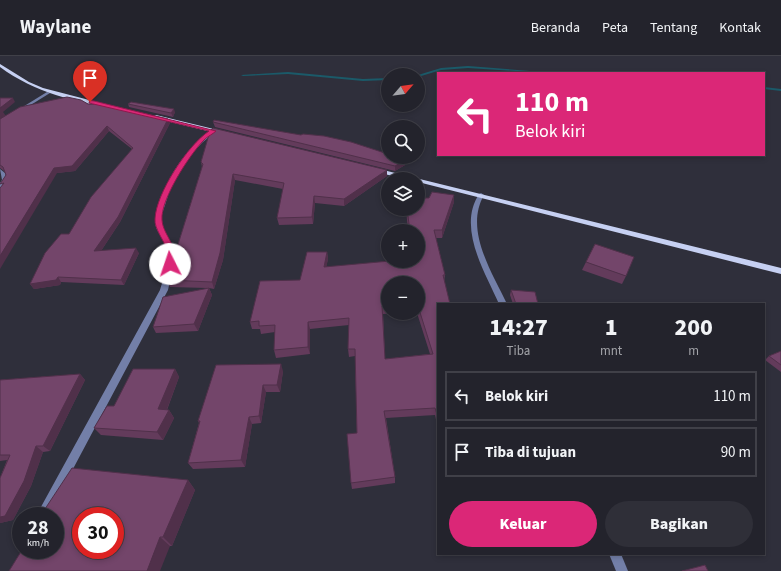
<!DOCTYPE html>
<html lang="id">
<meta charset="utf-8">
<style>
:root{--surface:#23232c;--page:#2f2f38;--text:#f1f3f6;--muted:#a3a4a9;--line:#404048;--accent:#db2777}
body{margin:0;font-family:"Source Sans 3",sans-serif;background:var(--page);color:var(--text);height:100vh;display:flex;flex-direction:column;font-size:15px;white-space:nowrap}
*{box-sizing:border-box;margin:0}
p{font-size:13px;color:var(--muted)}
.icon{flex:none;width:22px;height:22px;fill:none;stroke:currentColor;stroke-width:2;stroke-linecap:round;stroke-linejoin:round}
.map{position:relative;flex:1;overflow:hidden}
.details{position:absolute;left:437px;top:247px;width:328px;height:252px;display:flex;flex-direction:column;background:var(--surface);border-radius:0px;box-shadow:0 2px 6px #0003,0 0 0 1px var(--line)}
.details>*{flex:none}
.top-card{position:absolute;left:437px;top:16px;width:328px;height:84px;border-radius:0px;box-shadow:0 2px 6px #0003,0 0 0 1px var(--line);background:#db2777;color:#fff;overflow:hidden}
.needle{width:26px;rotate:62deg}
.fabs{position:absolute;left:381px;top:12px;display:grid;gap:8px}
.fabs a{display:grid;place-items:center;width:44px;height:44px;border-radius:50%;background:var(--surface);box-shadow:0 2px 6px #0003,0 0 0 1px var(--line);font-size:20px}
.speed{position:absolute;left:12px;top:451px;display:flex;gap:8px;font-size:20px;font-weight:700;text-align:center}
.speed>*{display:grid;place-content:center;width:52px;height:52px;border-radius:50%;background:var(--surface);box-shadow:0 2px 6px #0003,0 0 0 1px var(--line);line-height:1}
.speed small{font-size:10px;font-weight:400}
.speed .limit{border:6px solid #d22;background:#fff;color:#111}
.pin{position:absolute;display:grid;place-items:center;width:34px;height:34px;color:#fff;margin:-41px -17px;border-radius:50% 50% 50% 0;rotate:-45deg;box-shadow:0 0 4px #0007}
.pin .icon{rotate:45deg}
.me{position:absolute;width:44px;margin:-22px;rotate:356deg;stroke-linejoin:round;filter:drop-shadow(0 0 3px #0008)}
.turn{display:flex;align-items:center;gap:14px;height:84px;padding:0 12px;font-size:18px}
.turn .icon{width:52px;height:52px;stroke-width:2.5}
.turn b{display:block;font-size:28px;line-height:34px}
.eta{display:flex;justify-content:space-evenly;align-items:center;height:68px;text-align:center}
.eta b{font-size:24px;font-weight:800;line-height:28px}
.cta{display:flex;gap:8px;margin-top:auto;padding:8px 12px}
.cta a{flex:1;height:46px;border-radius:24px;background:var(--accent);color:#fff;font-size:16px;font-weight:800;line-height:46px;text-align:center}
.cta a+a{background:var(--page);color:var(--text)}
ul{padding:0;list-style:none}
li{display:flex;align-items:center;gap:12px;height:50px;margin:0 8px 6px;padding:0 4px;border:2px solid var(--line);border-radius:0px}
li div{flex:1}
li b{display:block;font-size:15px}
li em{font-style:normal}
header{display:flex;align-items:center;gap:24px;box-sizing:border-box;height:56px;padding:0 20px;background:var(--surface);border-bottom:1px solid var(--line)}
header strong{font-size:19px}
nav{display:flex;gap:22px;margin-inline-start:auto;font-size:14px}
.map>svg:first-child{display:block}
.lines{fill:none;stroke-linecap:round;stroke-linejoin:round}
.stream{fill:#1b5a69;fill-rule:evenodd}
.street{fill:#737fa8;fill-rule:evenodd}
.primary{fill:#c6d0f2;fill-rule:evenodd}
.wall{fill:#633b5b;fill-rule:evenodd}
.shaded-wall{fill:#50304a}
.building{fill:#73456a;stroke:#50304a;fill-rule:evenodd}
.route{fill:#db2777;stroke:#8e194d}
</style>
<header>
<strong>Waylane</strong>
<nav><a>Beranda</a><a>Peta</a><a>Tentang</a><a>Kontak</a></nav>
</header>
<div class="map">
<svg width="781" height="515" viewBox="0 0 781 515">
<rect width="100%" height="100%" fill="#2f2f3b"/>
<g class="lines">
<g class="stream">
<polygon points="468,10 543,16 545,17 468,12 441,14 418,21 418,19 441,12"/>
<polygon points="288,16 363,23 388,22 388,24 363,25 288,18 243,20 241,19"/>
<polygon points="550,16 616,16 618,17 548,17"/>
<polygon points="764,31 781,33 781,35 764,33"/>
</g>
<g class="street">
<polygon points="47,36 50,37 0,68 0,65"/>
<path d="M212,74L216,75C210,81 203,85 198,91C183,106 172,126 166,146C164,153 160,160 162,167C163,175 169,182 172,189C179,203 171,220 168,234L48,460H36L160,234C164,220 172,204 166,189C162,181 155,174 155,165C155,159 158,152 160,147C169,117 187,92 212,74Z"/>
<polygon points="0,113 5,117 8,124 2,132 0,133 0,127 2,124"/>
<path d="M481,137L484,139C464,174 492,216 507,248H499C485,216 457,172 479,138Z"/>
<polygon points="609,498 621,498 628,515 616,515"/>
</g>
<g class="primary">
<path d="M0,8L29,26L43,32L120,52L117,54C75,45 35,37 0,11Z"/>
<polygon points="156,59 226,76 227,77 224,79 154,62 154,60"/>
<polygon points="375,112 781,212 781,218 418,126 418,123 404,123 373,115 372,114"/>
</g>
</g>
<g class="wall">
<polygon points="88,48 170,67 120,166 101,195 139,197 124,229 61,226 60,229 34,233 30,228 69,178 132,93 109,75 75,115 57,117 2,130 6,119 4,115 0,112 0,63"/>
<polygon points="128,48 175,56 173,61 129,51"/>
<polygon points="213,66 405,109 395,115 215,71"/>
<polygon points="201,106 387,120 344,150 315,147 313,168 279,169 277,162 283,133 235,124 223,204 214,233 209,232 212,239 198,275 156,277 153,271 207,232 170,231 167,224 202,111"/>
<path d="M454,139V146L442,182H436L445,219L444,226L438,248V373L435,359L386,362L395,421V427L352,433L351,427L357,377L355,300L349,301L348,293L349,269L310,273V298L276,302L274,294L275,276L261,278L260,273H252L250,266L300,224L327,196L328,203L326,211L418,205V175H408L406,153H418L429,142ZM388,227H418V257H417L430,298L385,303L383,258L396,257H388Z"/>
<polygon points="586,206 626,220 622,228 582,214"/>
<polygon points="511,234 538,248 513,248 510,239"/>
<polygon points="781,295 781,316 765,304 769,300"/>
<polygon points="175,313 179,321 167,354 169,354 174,362 163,384 101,379 94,372 114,350"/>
<polygon points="283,315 280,336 266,336 261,367 252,368 245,411 193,413 188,407 199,367 198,365"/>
<polygon points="80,318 85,324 50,395 43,396 31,430 13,464 0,467 0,422 7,404 0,405 0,324"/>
<polygon points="188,424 195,434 172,490 170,490 9,515"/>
</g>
<g class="shaded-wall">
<polygon points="13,42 15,46 3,56 6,60 0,63 0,52"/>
<polygon points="174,53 175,56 173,61 171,57"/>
<polygon points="168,63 170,67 120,166 97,201 94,195"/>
<polygon points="107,70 109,75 75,115 57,117 0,213 0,200 54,112"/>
<polygon points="405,104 405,109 395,115 395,110"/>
<polygon points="387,114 387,120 344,150 344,143"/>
<polygon points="233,118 235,124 223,204 214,233 212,226"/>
<polygon points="454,139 454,146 442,182 442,174"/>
<polygon points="314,140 315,147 313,168 312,161"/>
<polygon points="136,192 139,197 124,229 121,224"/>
<polygon points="327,196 328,203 325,218 324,211"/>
<polygon points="58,221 61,226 60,229 34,233 30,228"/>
<polygon points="209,232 212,239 198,275 194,268"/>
<polygon points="308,266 310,273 310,298 308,291"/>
<polygon points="281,308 283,315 280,336 277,329"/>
<polygon points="175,313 179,321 164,361 158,353"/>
<polygon points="80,318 85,324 50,395 43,390"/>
<polygon points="263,329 266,336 261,367 259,360"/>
<polygon points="169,354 174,362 163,384 157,376"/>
<polygon points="249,361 252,368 245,411 241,404"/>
<polygon points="36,390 43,396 31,430 13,464 0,467 0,461"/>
<polygon points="188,424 195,434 172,490 163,481"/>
<polygon points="160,481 170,490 160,515 147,515"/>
</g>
<g class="building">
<polygon points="67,41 81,44 88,48 107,49 168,63 118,161 94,195 136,192 121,224 58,221 56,224 30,228 45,197 61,178 69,178 91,141 133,92 107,70 72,110 54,112 0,200 0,132 4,127 0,128 6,119 3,111 0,109 0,63 20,51"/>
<polygon points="0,42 13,42 0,52"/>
<polygon points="131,46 174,53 171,57 128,48"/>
<polygon points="214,64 301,79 303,78 324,80 351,86 388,98 388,101 397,101 405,104 395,110 213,66"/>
<polygon points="213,72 387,114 344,143 314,140 312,161 277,162 284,127 233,118 220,197 212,226 167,224 203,108 201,106 210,75"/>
<path d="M432,136L454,139L442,174H434L445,219H443L450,248H438V362L435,352L384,355L395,421L351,427L347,378L357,377L355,293H348L349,262L308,266V291L274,294L275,269L259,270V265L250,266L260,225L300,224L307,196H327L324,211L390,205H418V175H410L407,153H418V142H429ZM388,227H418V250L433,298L385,303L382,250H388Z"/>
<polygon points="595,188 634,201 626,220 586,206"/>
<polygon points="209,232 194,268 153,271 163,241"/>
<polygon points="511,234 535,236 538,248 516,248"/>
<polygon points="781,295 781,309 769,300"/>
<polygon points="281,308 277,329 263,329 259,360 249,361 241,404 188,407 200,365 198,365 216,309"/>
<polygon points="133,313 175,313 158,353 169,354 157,376 94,372 107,350 114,350"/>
<polygon points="80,318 43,390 36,390 24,425 5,460 0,461 0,422 10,399 0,399 0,324"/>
<path d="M72,412L188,424L163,481H160L147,515H9L22,494H55V460H43V456ZM81,460H115V494H81Z"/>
<polygon points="705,509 708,515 682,515"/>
</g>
<path class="route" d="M90,44L216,75C213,78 208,80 204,84C190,98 160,144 162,164C163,180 181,192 173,210H167C165,205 168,200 167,195C165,185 154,173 155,163C156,137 188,89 209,75L89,47Z"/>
</svg>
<div class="fabs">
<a><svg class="needle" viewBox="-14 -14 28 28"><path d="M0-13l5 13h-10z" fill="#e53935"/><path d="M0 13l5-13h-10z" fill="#a3a4a9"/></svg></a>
<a><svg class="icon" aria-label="search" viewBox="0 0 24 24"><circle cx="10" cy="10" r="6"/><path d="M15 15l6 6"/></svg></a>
<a><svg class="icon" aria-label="layers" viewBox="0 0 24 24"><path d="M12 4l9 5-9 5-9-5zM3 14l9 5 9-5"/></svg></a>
<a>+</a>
<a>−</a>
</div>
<div class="speed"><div>28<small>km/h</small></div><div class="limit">30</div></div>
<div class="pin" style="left:90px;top:46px;background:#d93025"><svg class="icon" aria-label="arrive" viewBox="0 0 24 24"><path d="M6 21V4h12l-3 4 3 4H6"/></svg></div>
<svg class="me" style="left:170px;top:208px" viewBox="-20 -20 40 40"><circle r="19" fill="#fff"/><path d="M0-13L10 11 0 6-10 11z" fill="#db2777"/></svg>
<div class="top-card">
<div class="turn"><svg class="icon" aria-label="left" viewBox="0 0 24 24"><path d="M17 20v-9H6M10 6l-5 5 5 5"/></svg><div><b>110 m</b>Belok kiri</div></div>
</div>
<section class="details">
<div class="eta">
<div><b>14:27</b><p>Tiba</p></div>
<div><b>1</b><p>mnt</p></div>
<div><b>200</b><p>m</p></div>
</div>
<ul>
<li><svg class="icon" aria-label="left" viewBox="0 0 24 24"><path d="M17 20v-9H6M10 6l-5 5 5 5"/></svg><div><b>Belok kiri</b></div><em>110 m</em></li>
<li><svg class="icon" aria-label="arrive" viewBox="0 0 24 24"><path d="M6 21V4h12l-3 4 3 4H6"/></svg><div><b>Tiba di tujuan</b></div><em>90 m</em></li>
</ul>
<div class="cta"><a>Keluar</a><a>Bagikan</a></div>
</section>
</div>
